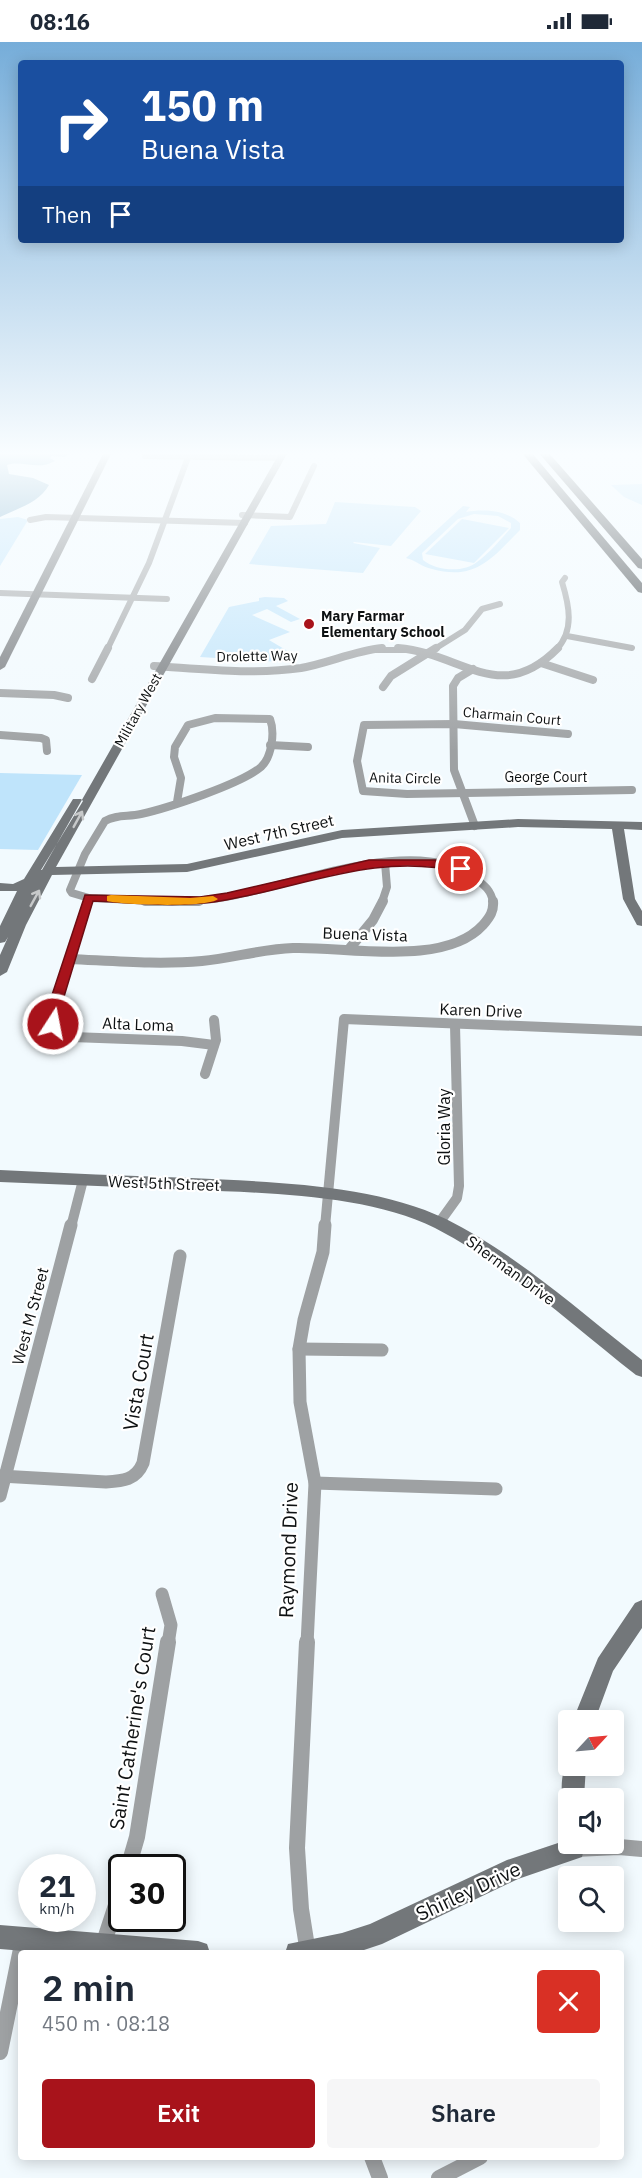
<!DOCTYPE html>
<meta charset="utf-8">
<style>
:root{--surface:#fff;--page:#f6f6f7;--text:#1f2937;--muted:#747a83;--accent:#a8131b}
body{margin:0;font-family:"IBM Plex Sans",sans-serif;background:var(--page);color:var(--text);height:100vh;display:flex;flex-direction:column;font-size:22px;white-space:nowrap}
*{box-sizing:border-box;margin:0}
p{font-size:20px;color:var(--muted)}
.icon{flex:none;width:33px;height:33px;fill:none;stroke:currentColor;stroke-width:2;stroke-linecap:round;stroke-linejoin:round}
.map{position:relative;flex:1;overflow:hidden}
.drawer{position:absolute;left:18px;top:1908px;width:606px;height:210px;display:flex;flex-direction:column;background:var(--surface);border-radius:6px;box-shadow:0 3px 15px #0003}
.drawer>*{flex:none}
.hud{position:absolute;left:18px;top:18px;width:606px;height:183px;border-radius:6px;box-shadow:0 3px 15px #0003;background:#1a4fa0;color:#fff;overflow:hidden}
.needle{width:39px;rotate:64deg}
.controls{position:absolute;left:558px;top:1668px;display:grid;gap:12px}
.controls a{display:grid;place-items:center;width:66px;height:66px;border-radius:6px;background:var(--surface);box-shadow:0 3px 15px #0003;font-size:30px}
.speed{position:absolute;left:18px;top:1812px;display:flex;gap:12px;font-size:30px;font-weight:700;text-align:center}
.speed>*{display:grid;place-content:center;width:78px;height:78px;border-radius:50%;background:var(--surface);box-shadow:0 3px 15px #0003;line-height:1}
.speed small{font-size:15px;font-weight:400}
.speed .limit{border:3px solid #111;border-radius:9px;background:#fff;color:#111}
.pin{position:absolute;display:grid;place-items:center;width:51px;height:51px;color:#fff;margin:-26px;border:3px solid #fff;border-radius:50%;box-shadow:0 2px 6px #0007}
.me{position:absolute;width:66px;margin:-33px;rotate:11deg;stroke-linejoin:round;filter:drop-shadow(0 0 4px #0008)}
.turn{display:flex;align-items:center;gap:21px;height:126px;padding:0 24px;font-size:27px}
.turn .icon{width:78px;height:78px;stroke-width:2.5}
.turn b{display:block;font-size:42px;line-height:51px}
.then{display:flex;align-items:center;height:57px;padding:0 24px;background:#0003;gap:12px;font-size:22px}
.round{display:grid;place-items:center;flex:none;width:63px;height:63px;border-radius:6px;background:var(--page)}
.summary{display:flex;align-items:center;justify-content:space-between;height:102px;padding:0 24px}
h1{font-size:36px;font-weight:600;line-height:45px}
.action{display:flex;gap:12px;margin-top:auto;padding:12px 24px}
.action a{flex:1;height:69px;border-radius:6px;background:var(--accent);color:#fff;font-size:24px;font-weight:600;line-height:69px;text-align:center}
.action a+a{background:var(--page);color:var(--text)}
.status{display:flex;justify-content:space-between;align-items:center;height:42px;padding:0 30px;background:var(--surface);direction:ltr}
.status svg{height:16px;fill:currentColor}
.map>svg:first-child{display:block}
.green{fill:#bfe4fb;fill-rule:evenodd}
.water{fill:#6ca2c3}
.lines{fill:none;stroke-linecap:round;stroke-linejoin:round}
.street-far4{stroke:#9ea1a3;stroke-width:6}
.street-far3{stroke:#9ea1a3;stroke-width:8}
.street-far2{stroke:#9ea1a3;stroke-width:10}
.street-far1{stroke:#9ea1a3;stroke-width:13}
.street{stroke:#9ea1a3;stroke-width:16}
.secondary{fill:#73777a;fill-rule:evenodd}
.highway{fill:#3b4145;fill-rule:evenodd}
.oneway{stroke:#c7c9ca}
.route{fill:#a8131b;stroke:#6d0c12;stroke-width:1.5}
.slow{fill:#f59e0b}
.poi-dot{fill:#a8131b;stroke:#fff;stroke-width:2}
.labels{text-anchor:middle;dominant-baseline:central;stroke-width:4.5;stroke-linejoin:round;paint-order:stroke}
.far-poi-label{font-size:14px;font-weight:bold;fill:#0e1112;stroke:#fff;text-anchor:start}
.far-street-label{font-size:14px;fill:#0e1112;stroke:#fff}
.street-label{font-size:16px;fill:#0e1112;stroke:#fff}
.near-street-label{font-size:20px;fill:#0e1112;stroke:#fff}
</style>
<div class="status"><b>08:16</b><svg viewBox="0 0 49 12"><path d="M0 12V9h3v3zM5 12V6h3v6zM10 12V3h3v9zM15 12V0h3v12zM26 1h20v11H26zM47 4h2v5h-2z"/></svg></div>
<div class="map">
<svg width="642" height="2136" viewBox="0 0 642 2136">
<rect width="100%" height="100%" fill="#f2fafe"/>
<g class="green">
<polygon points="642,442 642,463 624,455 611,443"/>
<polygon points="335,460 415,465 421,469 391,504 354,500 353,501 380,506 363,531 249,522 271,484 326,482"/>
<path d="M463,464L470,465L466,470C484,467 506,468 520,481V488C492,516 476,539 432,527C422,525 415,518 406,516ZM474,472L498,474L511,481V486C501,497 490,511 477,520C464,531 436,529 423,518L422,511L458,477Z"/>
<polygon points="18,475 28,478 0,524 0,477"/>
<polygon points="462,477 509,486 474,521 425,512"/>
<polygon points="265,555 284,556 288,559 276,564 300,577 291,580 267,567 252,573 290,590 269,598 291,611 292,618 281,620 200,615 229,565 259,559 259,556"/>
<polygon points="0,731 82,733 38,808 0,807"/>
</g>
<path class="water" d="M0,410H71L65,415L52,414L50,416L55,419C38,429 23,418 7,423L9,432L33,436L49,443C39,461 18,466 0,475Z"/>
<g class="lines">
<g class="street-far4">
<polyline points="145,414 280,416"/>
<polyline points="242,473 290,475 314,424"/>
<polyline points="30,478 46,475 245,481"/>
<polyline points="0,551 167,557"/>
<polyline points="567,594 632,606"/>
<polyline points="107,608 149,521 190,410"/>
<polyline points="369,608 411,608"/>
<polyline points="433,608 465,588 482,567 500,562"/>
<path d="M556,608C575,588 569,563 562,540L565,536"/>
</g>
<g class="street-far3">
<path d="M398,606C462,611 500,665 558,606"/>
<polyline points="541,621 593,638"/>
<path d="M154,624C202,627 253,633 301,626C329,621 354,609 382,606"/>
<polyline points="473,627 458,636 453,644 454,728 475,784"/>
<polyline points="92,637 108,606"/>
<polyline points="383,645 391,634 436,606"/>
<polyline points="0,651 54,653 68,656"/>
<polyline points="568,692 454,682 364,683 357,719 363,749 407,752 632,748"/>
<polyline points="0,693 41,696 46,698 47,709"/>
<polyline points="270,703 308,705"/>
<path d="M177,760L181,736L174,715L175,705L188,683L215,676L270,677C275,690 272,715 261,725C241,742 168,766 141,772C128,775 117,772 105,779L85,812L70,848L72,851L89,856C130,857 171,862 213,857C283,849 413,789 475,836C484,843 491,848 493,860"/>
<polyline points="88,860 89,856"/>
<polyline points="382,860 387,845 385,821"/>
</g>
<g class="street-far2">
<polyline points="88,859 53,971 58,987 72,995 182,999 214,1003"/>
<polyline points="145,859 199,859"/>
<polyline points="350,906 373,878 383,859"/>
<path d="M70,917C114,919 158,923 202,919C233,916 262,907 293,906C345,904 444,926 483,883C490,875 494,869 493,859"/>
<polyline points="205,1032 216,998 214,978"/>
<polyline points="439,1181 457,1156 459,1144 455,983"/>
<polyline points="71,1185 83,1138"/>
<polyline points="325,1185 344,977 642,989"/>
</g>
<g class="street-far1">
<polyline points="299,1307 382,1308"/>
<path d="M0,1434L106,1440C123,1439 136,1438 143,1421L180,1214"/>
<polyline points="315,1441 496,1447"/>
<polyline points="0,1454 71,1183"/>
<polyline points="162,1552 171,1583 168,1602"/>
<polyline points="307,1602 315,1441 300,1360 299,1307 304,1278 323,1210 325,1183"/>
</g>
<g class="street">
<polyline points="307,1600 297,1806 301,1867 308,1911"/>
<polyline points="574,1807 619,1805 642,1807"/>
<polyline points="128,1826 137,1795 168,1600"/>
<polyline points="103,1903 122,1845"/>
<polyline points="0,2010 23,1897"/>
<polyline points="372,2115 380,2136"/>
<polyline points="439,2136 480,2115"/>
</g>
<g class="secondary">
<polygon points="104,410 112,410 5,625 0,628 0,615"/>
<polygon points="280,410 288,410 56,825 187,822 342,788 518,777 642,780 642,788 624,787 635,857 642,869 642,884 637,883 623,857 612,787 518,785 342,796 187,830 52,833 26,883 7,930 0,934 0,913 8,895 5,900 0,901 0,884 17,849 0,849 0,841 13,842 24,837 73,757 81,757 83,759 41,828 42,828"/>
<path d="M0,1128C64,1131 128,1134 191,1136C271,1140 374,1142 446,1177C518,1213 579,1269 642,1318V1335L636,1333C571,1282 509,1224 435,1186C369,1153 268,1151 195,1148C130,1145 65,1143 0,1140Z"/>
<polygon points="642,1558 642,1586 613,1629 595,1678 573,1678 598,1616 635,1561"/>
<path d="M567,1716L568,1724H586L584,1756H568V1765L565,1764C559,1750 562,1730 567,1716Z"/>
<polygon points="568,1793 568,1802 585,1802 582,1815 518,1837 382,1902 355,1911 285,1911 288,1902 342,1891 370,1882 507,1818 564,1799"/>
<polygon points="0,1883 198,1899 207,1902 210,1911 48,1911 0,1907"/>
</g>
<g class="highway">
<polygon points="521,410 531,410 642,541 642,551 638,550"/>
<polygon points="538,410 548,410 642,517 642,527 638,526"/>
</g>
</g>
<defs><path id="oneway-shaft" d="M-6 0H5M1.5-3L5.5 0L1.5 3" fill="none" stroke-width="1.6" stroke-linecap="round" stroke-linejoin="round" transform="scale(1.5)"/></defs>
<g class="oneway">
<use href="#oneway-shaft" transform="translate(78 777) rotate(-61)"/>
<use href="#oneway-shaft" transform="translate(35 856) rotate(-61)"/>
</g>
<linearGradient id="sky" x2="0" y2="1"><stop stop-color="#76add9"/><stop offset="0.58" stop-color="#f9fdff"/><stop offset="1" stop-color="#f9fdff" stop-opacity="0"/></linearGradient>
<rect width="642" height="709" fill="url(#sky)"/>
<path class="route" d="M369,818H436L466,827L461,830C378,810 306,844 226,858C183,866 137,861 93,859L59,971V982L53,986L46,982V971L85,853L200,855L227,851Z"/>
<path class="slow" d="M111,853L190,856L213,854L218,857C208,866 123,863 107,859V854Z"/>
<circle class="poi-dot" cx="309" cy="582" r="6"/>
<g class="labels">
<g class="far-poi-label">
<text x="321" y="574">Mary Farmar<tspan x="321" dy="16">Elementary School</tspan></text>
</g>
<g class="far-street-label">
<text transform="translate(257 614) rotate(-1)">Drolette Way</text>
<text transform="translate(138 668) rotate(-61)">Military West</text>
<text transform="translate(512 674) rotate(5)">Charmain Court</text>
<text x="546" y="735">George Court</text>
<text transform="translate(405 736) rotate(1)">Anita Circle</text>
</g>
<g class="street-label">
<text transform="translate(279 790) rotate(-13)">West 7th Street</text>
<text transform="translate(365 892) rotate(2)">Buena Vista</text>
<text transform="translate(481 968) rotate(2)">Karen Drive</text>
<text transform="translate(138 982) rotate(2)">Alta Loma</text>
<text transform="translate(444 1085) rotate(-90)">Gloria Way</text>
<text transform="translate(164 1141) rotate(2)">West 5th Street</text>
<text transform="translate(511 1228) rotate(36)">Sherman Drive</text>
<text transform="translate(30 1274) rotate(-75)">West M Street</text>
</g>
<g class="near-street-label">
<text transform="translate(138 1340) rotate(-80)">Vista Court</text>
<text transform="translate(288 1508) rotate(-88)">Raymond Drive</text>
<text transform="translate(132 1686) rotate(-81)">Saint Catherine's Court</text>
<text transform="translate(468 1849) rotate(-25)">Shirley Drive</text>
</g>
</g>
</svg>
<div class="controls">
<a><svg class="needle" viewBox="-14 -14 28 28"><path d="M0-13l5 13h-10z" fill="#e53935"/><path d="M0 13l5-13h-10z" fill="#747a83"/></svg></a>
<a><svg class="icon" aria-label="sound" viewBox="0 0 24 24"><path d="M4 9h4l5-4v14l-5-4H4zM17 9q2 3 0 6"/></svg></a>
<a><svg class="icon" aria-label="search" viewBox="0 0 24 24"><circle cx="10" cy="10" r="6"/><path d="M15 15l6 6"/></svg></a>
</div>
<div class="speed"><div>21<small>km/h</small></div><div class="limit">30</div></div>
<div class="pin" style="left:461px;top:827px;background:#d93025"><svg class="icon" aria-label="arrive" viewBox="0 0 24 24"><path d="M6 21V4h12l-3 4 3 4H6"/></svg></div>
<svg class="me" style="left:53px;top:982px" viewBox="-20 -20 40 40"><circle r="17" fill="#a8131b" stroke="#fff" stroke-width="3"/><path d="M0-11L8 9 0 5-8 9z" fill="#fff"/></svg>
<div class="hud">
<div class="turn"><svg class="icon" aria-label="right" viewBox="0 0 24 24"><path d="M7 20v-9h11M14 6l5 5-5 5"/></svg><div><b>150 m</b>Buena Vista</div></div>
<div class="then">Then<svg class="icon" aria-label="arrive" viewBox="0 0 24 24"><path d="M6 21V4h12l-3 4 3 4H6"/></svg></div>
</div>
<section class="drawer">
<div class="summary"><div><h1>2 min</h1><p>450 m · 08:18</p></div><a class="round" style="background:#d93025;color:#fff"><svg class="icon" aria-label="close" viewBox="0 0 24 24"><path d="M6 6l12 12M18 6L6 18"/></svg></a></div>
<div class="action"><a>Exit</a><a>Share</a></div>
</section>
</div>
